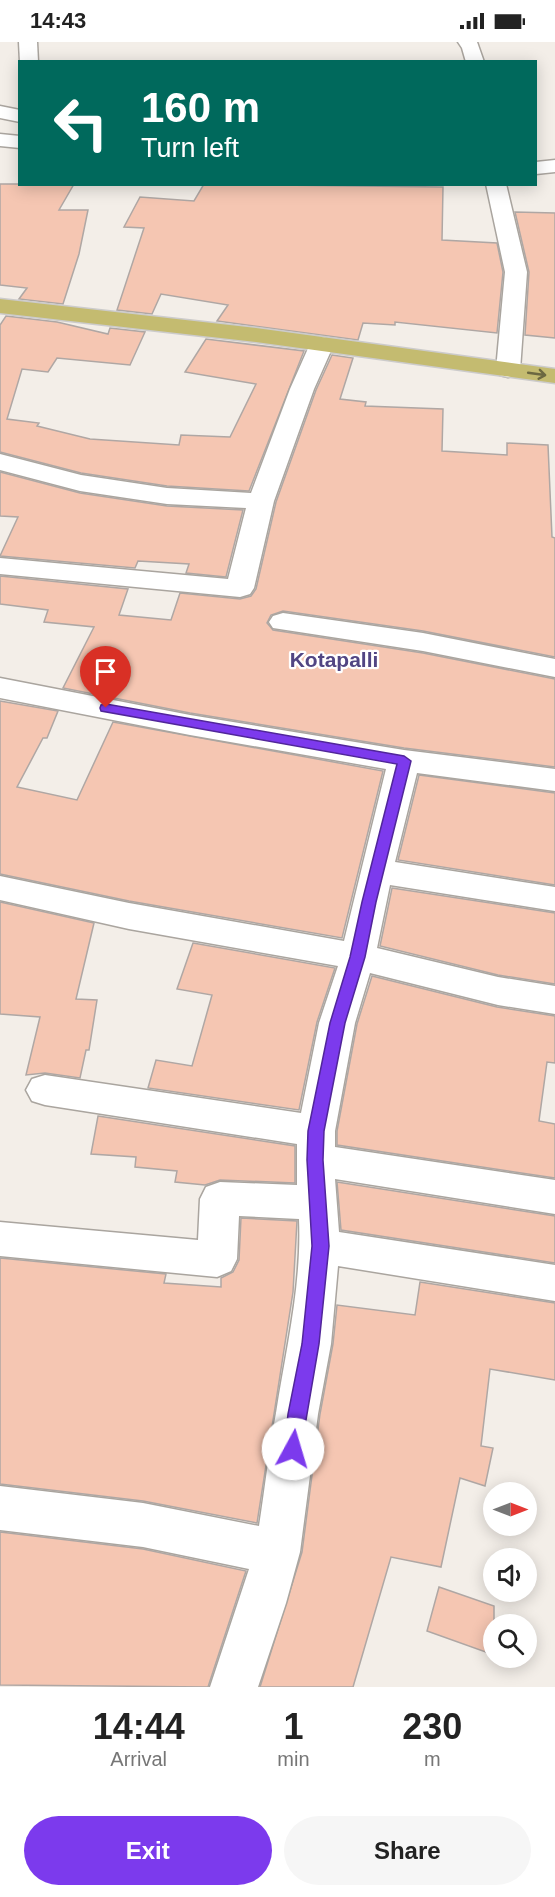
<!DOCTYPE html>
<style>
:root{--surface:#fff;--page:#f6f6f6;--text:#222;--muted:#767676;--accent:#7c3aed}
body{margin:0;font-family:Helvetica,sans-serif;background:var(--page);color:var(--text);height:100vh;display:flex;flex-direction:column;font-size:22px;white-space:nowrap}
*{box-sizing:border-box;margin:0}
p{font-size:20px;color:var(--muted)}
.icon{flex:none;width:33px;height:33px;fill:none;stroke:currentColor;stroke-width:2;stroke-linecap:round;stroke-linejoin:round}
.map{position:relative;height:1645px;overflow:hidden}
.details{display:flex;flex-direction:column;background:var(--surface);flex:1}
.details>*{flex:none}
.banner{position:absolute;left:18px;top:18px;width:519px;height:126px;border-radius:0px;box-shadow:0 3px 15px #0003;background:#00695c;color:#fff;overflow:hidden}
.needle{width:39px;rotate:90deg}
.fabs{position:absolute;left:483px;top:1440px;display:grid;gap:12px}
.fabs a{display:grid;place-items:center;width:54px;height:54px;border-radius:50%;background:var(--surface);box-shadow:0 3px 15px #0003;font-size:30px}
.pin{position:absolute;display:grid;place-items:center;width:51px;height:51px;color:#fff;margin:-62px -26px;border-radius:50% 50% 50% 0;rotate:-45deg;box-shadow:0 0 6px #0007}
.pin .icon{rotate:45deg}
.me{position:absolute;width:66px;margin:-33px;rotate:6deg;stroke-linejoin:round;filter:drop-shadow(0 0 4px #0008)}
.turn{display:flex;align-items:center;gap:21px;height:126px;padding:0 24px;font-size:27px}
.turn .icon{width:78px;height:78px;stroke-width:2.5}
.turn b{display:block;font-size:42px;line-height:51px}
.eta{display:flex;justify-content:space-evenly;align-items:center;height:102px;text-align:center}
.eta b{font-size:36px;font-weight:700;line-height:42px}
.button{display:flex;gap:12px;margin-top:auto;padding:12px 24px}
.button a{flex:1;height:69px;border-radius:36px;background:var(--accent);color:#fff;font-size:24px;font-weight:700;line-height:69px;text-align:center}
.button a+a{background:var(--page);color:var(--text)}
.status{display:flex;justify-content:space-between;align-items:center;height:42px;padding:0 30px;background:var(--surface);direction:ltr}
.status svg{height:16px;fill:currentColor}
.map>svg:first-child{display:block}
.building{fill:#f5c6b2;stroke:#afa7a4;stroke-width:1.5}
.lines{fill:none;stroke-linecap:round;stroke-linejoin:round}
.minor-casing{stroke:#aaa59f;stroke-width:3}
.primary-casing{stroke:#cccbcb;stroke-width:3}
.minor{fill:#fff;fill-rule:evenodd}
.primary{fill:#c4bb70;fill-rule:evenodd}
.oneway{stroke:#6c6841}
.route{fill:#7c3aed;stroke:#51269a;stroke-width:1.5}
.labels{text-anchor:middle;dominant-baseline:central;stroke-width:4.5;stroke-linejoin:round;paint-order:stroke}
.neighbourhood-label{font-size:21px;font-weight:bold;fill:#514583;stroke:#fff}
</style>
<div class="status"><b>14:43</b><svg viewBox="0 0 49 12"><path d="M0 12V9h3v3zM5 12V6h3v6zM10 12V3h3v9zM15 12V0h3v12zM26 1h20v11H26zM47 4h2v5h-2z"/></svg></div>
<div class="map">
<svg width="555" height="1645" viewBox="0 0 555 1645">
<rect width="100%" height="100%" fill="#f3eee8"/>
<g class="building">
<polygon points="0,142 74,142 59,168 88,168 79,212 63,262 19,257 27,246 0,243"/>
<polygon points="204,142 443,145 442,198 497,201 503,230 497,291 395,280 395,283 363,281 358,298 217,279 228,263 161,252 152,272 117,268 144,186 124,185 140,155 194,159"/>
<polygon points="515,170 555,171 555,296 525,293 529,230"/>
<polygon points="6,274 57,280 108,292 110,286 145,290 130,323 57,316 48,330 22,327 7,377 39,381 37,384 90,397 179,403 181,393 230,395 256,342 185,330 206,297 304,309 249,449 167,444 81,431 0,410 0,283"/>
<polygon points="332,313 353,316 340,357 366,360 365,364 443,367 442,409 507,413 507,401 548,403 552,495 555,496 555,615 423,589 283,569 271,573 267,581 273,588 423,611 555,637 555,725 404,706 190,671 63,646 94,585 44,580 48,568 0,562 0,534 128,547 119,573 171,578 180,551 240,557 251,554 256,547 276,460 316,348"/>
<polygon points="0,430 80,451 167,464 243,468 226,535 186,531 189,522 138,519 135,526 0,514 18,475 0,474"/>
<polygon points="0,659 58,669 47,696 43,696 17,745 77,758 113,680 383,729 342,896 129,859 0,832"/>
<polygon points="419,733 555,751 555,843 398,818"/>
<polygon points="392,846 555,871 555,942 498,933 380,904"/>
<polygon points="0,860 94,881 76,957 97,958 89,1008 86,1008 80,1036 45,1031 26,1033 40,975 0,972"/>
<polygon points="193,901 335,926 317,980 299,1068 148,1046 156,1018 192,1024 212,953 177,947"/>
<polygon points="372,934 497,965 555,974 555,1021 547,1020 539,1079 555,1082 555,1136 337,1103 337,1089 357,982"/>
<polygon points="98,1074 295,1104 295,1141 220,1138 205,1143 175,1140 177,1129 135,1125 136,1115 91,1112"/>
<polygon points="337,1140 555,1174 555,1221 341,1188"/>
<polygon points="241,1176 297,1179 293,1250 257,1481 143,1459 0,1442 0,1216 166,1232 164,1241 221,1245 221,1236 233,1230 239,1218"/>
<polygon points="420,1240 555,1261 555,1338 490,1327 481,1404 493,1406 485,1444 460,1436 441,1525 391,1515 353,1645 260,1645 302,1510 320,1372 333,1302 337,1263 415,1273"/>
<polygon points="0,1490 143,1507 246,1529 208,1645 0,1643"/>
<polygon points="439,1545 494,1564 494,1613 427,1589"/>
</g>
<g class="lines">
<g class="minor-casing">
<g id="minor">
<polygon points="19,0 37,0 38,20 20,20"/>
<polygon points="458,0 477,0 484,20 466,20 462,6"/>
<polygon points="0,64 20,68 20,80 0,76"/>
<polygon points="0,92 20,94 20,106 0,104"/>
<polygon points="555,118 555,130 536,132 536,120"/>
<polygon points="486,142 506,142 527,230 520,328 516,333 508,335 500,333 496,328 505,230"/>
<polygon points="322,295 330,297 334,302 314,347 274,459 254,546 250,552 240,555 0,532 0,516 228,537 246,466 167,462 80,449 0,428 0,412 81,433 167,446 251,451 290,347 310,302 314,297"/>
<polygon points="283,571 423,591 555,617 555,635 423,609 273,586 269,580 273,574"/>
<path d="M0,636L190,673L404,708L555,727V749L417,731L395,820L555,845V869L390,843L377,906L498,935L555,944V972L498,963L370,931L355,981L335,1089V1105L555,1138V1172L335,1137L339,1190L555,1223V1259L338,1224L331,1302L318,1372L300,1510L286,1561L258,1645H210L249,1527L143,1505L0,1488V1444L143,1461L259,1484C265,1446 269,1408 276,1371C286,1307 302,1242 299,1177L239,1174L237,1217L231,1229L217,1235L0,1214V1180L198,1198L200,1157L206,1145L220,1140L297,1143V1102L45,1063L32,1059L26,1048L32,1037L45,1033L301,1071L319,981L338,924L129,887L0,858V834L129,861L344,899L386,727L190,693L0,656Z"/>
</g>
</g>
<g class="primary-casing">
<polygon id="primary" points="0,257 256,286 555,327 555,341 256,300 0,271"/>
</g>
<use href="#minor" class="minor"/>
<use href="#primary" class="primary"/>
</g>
<defs><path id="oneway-shaft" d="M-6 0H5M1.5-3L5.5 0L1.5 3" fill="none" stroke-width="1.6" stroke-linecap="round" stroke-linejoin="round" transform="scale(1.5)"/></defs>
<use class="oneway" href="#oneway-shaft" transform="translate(537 332) rotate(8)"/>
<polygon class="route" points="106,662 404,714 411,719 376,860 365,915 345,981 324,1089 323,1118 329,1204 319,1302 300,1413 293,1416 287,1413 284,1407 288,1372 302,1302 312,1204 307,1118 308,1089 330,981 350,915 362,860 397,722 101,669 100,666 101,663"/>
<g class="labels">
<g class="neighbourhood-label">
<text x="334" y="617">Kotapalli</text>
</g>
</g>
</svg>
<div class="fabs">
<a><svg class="needle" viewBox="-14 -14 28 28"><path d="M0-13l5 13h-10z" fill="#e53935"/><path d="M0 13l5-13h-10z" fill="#767676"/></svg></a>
<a><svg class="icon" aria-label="sound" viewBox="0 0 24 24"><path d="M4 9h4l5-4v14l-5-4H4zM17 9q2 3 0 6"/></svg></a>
<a><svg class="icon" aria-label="search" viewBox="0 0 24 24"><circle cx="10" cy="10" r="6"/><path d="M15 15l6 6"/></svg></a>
</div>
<div class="pin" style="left:106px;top:666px;background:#d93025"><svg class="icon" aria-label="arrive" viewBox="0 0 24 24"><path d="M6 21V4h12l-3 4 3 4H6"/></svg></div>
<svg class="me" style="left:293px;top:1407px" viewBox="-20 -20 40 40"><circle r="19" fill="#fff"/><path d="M0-13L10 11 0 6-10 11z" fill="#7c3aed"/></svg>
<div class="banner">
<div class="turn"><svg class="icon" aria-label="left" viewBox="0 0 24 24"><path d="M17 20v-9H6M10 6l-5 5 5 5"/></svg><div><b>160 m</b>Turn left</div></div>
</div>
</div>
<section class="details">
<div class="eta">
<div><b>14:44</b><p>Arrival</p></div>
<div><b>1</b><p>min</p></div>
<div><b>230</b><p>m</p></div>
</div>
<div class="button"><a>Exit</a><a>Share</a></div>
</section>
